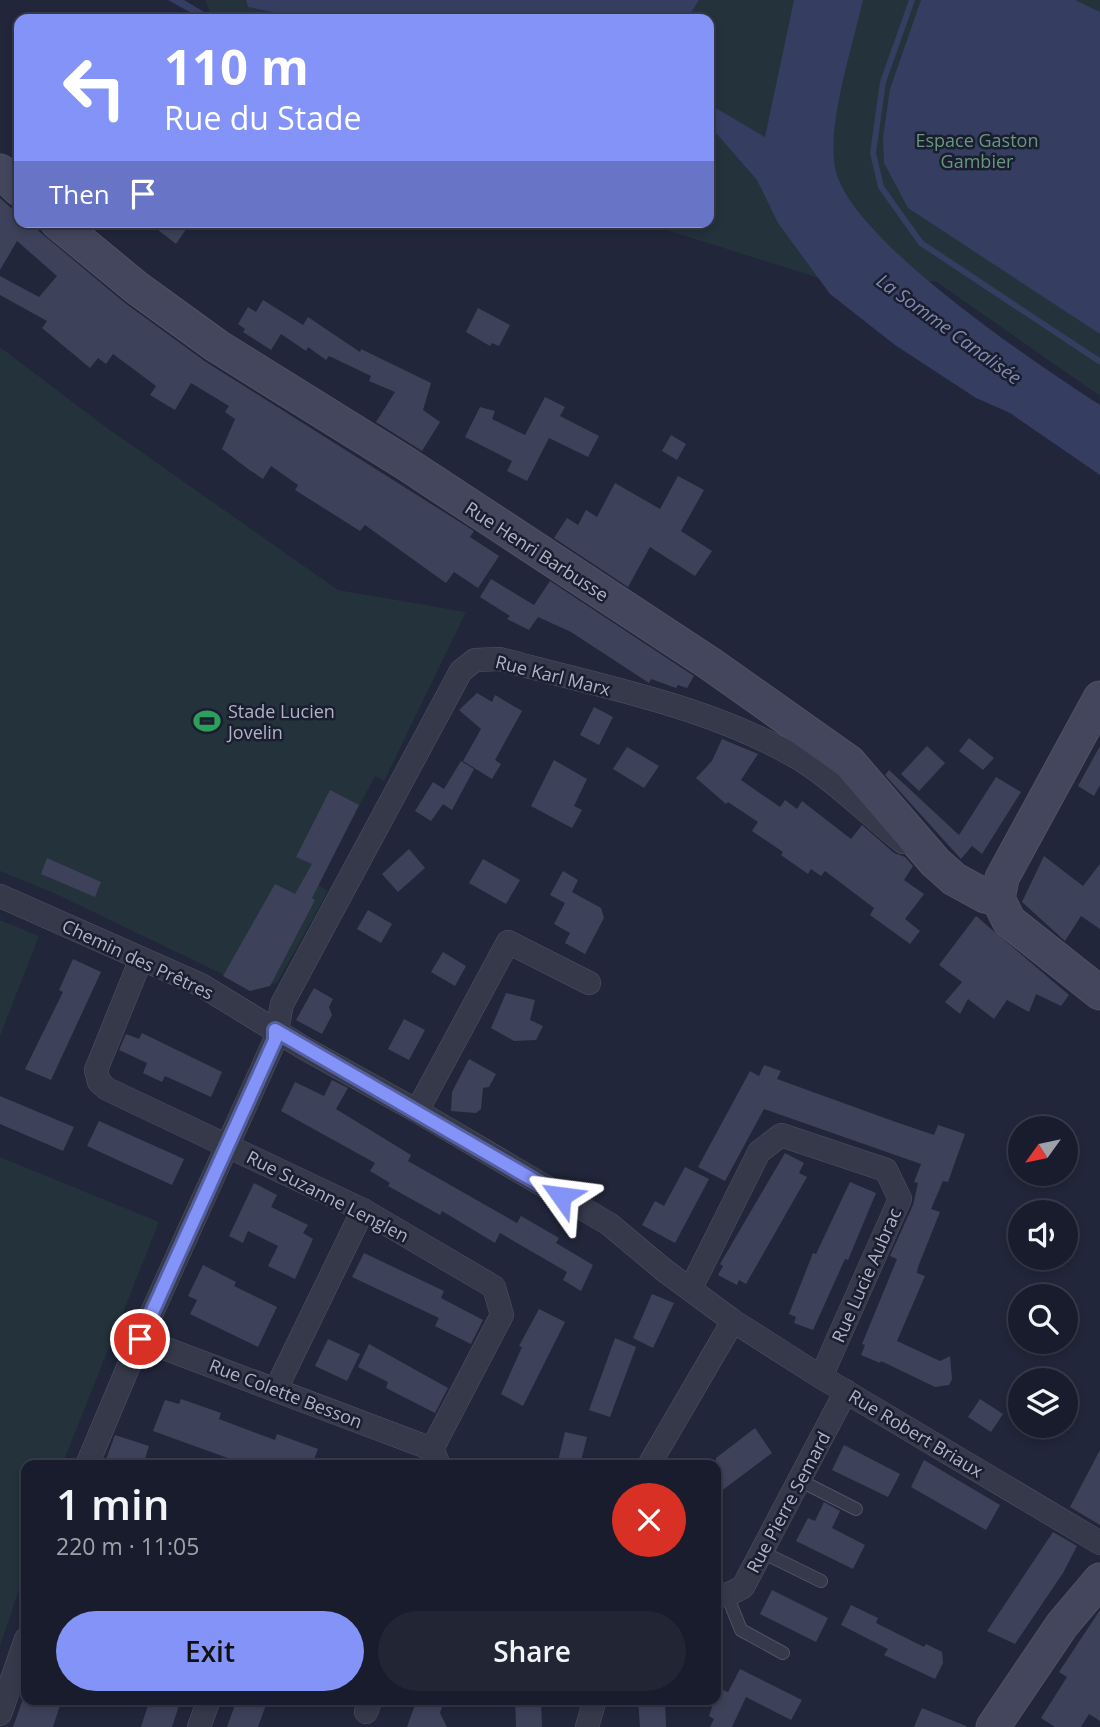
<!DOCTYPE html>
<meta charset="utf-8">
<style>
:root{--surface:#191c2c;--page:#222534;--text:#f1f3f6;--muted:#9fa1a9;--line:#373a48;--accent:#8393f8}
body{margin:0;font-family:"Open Sans",sans-serif;background:var(--page);color:var(--text);height:100vh;display:flex;flex-direction:column;font-size:26px;white-space:nowrap}
*{box-sizing:border-box;margin:0}
p{font-size:23px;color:var(--muted)}
.icon{flex:none;width:38px;height:38px;fill:none;stroke:currentColor;stroke-width:2;stroke-linecap:round;stroke-linejoin:round}
.map{position:relative;flex:1;overflow:hidden}
.drawer{position:absolute;left:21px;top:1460px;width:700px;height:245px;display:flex;flex-direction:column;background:var(--surface);border-radius:14px;box-shadow:0 4px 10px #0003,0 0 0 2px var(--line)}
.drawer>*{flex:none}
.top-card{position:absolute;left:14px;top:14px;width:700px;height:214px;border-radius:14px;box-shadow:0 4px 10px #0003,0 0 0 2px var(--line);background:#8393f8;color:#fff;overflow:hidden}
.needle{width:46px;rotate:237deg}
.tools{position:absolute;left:1008px;top:1116px;display:grid;gap:14px}
.tools a{display:grid;place-items:center;width:70px;height:70px;border-radius:50%;background:var(--surface);box-shadow:0 4px 10px #0003,0 0 0 2px var(--line);font-size:35px}
.pin{position:absolute;display:grid;place-items:center;width:60px;height:60px;color:#fff;margin:-30px;border:4px solid #fff;border-radius:50%;box-shadow:0 2px 7px #0007}
.me{position:absolute;width:77px;margin:-38px;rotate:301deg;stroke-linejoin:round;filter:drop-shadow(0 0 5px #0008)}
.turn{display:flex;align-items:center;gap:24px;height:147px;padding:0 35px;font-size:32px}
.turn .icon{width:91px;height:91px;stroke-width:2.5}
.turn b{display:block;font-size:49px;line-height:60px}
.then{display:flex;align-items:center;height:66px;padding:0 35px;background:#0003;gap:14px;font-size:26px}
.round{display:grid;place-items:center;flex:none;width:74px;height:74px;border-radius:37px;background:var(--page)}
.summary{display:flex;align-items:center;justify-content:space-between;height:119px;padding:0 35px}
h1{font-size:42px;font-weight:600;line-height:52px}
.button{display:flex;gap:14px;margin-top:auto;padding:14px 35px}
.button a{flex:1;height:80px;border-radius:42px;background:var(--accent);color:#111;font-size:28px;font-weight:600;line-height:80px;text-align:center}
.button a+a{background:var(--page);color:var(--text)}
.map>svg:first-child{display:block}
.green{fill:#23323b}
.water{fill:#353d61}
.lines{fill:none;stroke-linecap:round;stroke-linejoin:round}
.stream{stroke:#353d61;stroke-width:6}
.building{fill:#3d425a}
.lane-casing{stroke:#505365;stroke-width:14}
.street-casing{stroke:#505365;stroke-width:24}
.secondary-casing{stroke:#505365;stroke-width:35}
.lane{stroke:#35394a;stroke-width:12}
.street{stroke:#35394a;stroke-width:23}
.secondary{stroke:#43465d;stroke-width:33}
.route-casing{stroke:#5560a1;stroke-width:18}
.route{stroke:#8393f8;stroke-width:12}
.labels{text-anchor:middle;dominant-baseline:central;stroke-width:5;stroke-linejoin:round;paint-order:stroke}
.park-label{font-size:18px;fill:#67977e;stroke:#1a1e2f}
.street-label{font-size:18px;fill:#b0b3c6;stroke:#1a1e2f}
.poi-label{font-size:18px;fill:#b0b3c6;stroke:#1a1e2f;text-anchor:start}
.water-label{font-size:19px;font-style:italic;fill:#8089b3;stroke:#1a1e2f}
</style>
<div class="map">
<svg width="1100" height="1727" viewBox="0 0 1100 1727">
<rect width="100%" height="100%" fill="#21263a"/>
<g class="green">
<polygon points="205,0 1100,0 1100,396 935,281 873,295 641,222 709,222 709,19 213,19"/>
<polygon points="0,347 103,425 338,590 466,612 384,781 375,776 318,885 328,891 277,983 251,988 56,894 0,871"/>
<polygon points="0,920 39,936 0,1036"/>
<polygon points="0,1157 159,1222 62,1465 26,1465 26,1569 0,1646"/>
</g>
<g class="water">
<polygon points="168,0 184,0 216,19 202,19"/>
<polygon points="246,0 699,0 687,19 309,19 248,7"/>
<path d="M794,0H863C853,45 827,123 835,167C846,237 1038,365 1100,405V475L1010,413L976,398L895,345L830,294L778,223L757,180L709,125V104L765,137Z"/>
<polygon points="921,0 1075,0 1100,12 1100,334 908,208 884,163 883,137 890,89"/>
</g>
<g class="lines">
<polyline class="stream" points="912,0 883,82 873,153 881,187 921,243 1099,361"/>
</g>
<g class="building">
<polygon points="0,198 19,215 19,222 28,222 125,303 206,362 474,531 470,537 499,556 478,588 454,572 446,583 365,525 360,531 295,490 298,485 271,466 263,479 248,469 222,449 235,419 225,412 229,406 191,383 175,410 150,395 156,386 113,354 106,364 98,358 90,368 42,328 47,321 0,295 0,276 39,297 57,276 17,241 0,270"/>
<polygon points="148,222 191,222 176,244"/>
<polygon points="263,300 303,325 308,317 360,352 361,349 431,383 423,410 440,422 422,451 376,422 395,392 369,381 371,376 329,356 326,360 308,347 306,351 281,334 271,350 243,332 245,329 238,324 248,307 256,312"/>
<polygon points="478,308 510,325 499,346 492,343 490,346 466,332"/>
<polygon points="545,397 565,407 560,416 599,436 588,457 549,438 527,481 507,471 512,461 465,437 480,407 495,411 492,419 525,435"/>
<polygon points="671,435 686,444 677,460 662,451"/>
<polygon points="678,476 704,490 681,531 712,551 695,576 650,547 628,587 554,538 567,518 578,525 586,510 597,517 615,483 660,509"/>
<polygon points="491,579 534,605 550,581 694,676 687,688 678,685 676,688 651,679 649,683 571,632 538,617 529,630 507,619 510,616 480,597"/>
<polygon points="477,693 492,702 495,695 522,711 495,760 501,764 492,779 463,761 481,729 459,710"/>
<polygon points="594,707 613,717 599,745 580,735"/>
<polygon points="969,738 994,758 983,770 959,751"/>
<polygon points="722,739 758,754 741,780 780,807 785,800 797,809 802,801 851,839 862,825 894,853 905,857 913,866 904,880 924,894 905,919 920,931 910,944 870,915 874,908 825,871 821,876 811,869 808,874 781,855 783,852 752,831 758,822 728,802 726,804 696,778 712,761"/>
<polygon points="927,746 945,763 919,791 901,774"/>
<polygon points="1100,746 1100,785 1094,796 1078,786"/>
<polygon points="627,747 659,766 644,788 613,769"/>
<polygon points="554,760 587,779 574,806 582,810 572,828 531,806"/>
<polygon points="461,761 474,769 452,810 443,804 431,821 415,811 433,782 444,789"/>
<polygon points="889,770 959,835 996,777 1021,792 982,854 972,846 961,859 885,775"/>
<polygon points="330,790 359,805 312,898 315,900 270,986 250,991 223,976 275,884 295,894 312,864 296,857"/>
<polygon points="409,849 425,868 398,892 382,874"/>
<polygon points="1044,856 1083,886 1100,864 1100,929 1081,916 1065,941 1022,902"/>
<polygon points="47,858 101,882 95,897 41,874"/>
<polygon points="483,859 520,880 506,904 469,883"/>
<polygon points="563,871 578,880 572,892 601,908 604,918 585,954 565,943 570,933 554,924 565,903 550,895"/>
<polygon points="368,910 392,924 381,943 357,929"/>
<polygon points="976,916 1069,995 1061,1006 1036,994 1029,1012 1007,1000 994,1019 968,999 960,1014 945,1002 962,982 939,965"/>
<polygon points="443,952 466,966 455,986 431,972"/>
<polygon points="73,959 101,972 51,1080 25,1069 63,992 59,990"/>
<polygon points="314,988 333,999 329,1007 332,1015 322,1034 296,1020"/>
<polygon points="506,993 535,1000 530,1020 543,1026 536,1040 514,1041 491,1028"/>
<polygon points="404,1019 425,1030 409,1060 388,1049"/>
<polygon points="142,1033 222,1072 211,1097 165,1076 162,1082 143,1073 147,1063 119,1050 126,1034 139,1039"/>
<polygon points="469,1059 496,1074 489,1087 483,1088 481,1109 476,1113 451,1111 452,1092"/>
<polygon points="764,1065 781,1071 777,1079 893,1121 934,1135 938,1125 965,1134 948,1182 943,1181 931,1209 940,1212 918,1267 917,1273 925,1276 897,1341 940,1361 950,1356 952,1379 949,1385 935,1387 881,1361 880,1363 861,1355 865,1345 862,1344 897,1259 890,1256 913,1205 918,1183 914,1182 921,1164 764,1109 725,1181 698,1167 750,1071 759,1076"/>
<polygon points="332,1080 348,1088 336,1109 411,1155 408,1161 517,1223 521,1216 559,1238 556,1243 593,1265 581,1291 563,1280 567,1272 500,1233 495,1243 442,1211 440,1215 388,1186 390,1183 370,1171 375,1163 281,1111 295,1082 324,1096"/>
<polygon points="0,1096 74,1127 63,1151 0,1124"/>
<polygon points="99,1121 184,1159 172,1185 87,1146"/>
<polygon points="785,1153 804,1163 799,1173 807,1177 746,1284 739,1280 737,1285 718,1275 723,1266 720,1264"/>
<polygon points="685,1167 709,1179 675,1243 642,1225 655,1201 664,1206"/>
<polygon points="850,1182 876,1193 848,1260 845,1259 813,1330 794,1323 796,1317 789,1314 813,1253 816,1254"/>
<polygon points="254,1183 277,1195 271,1207 308,1225 303,1233 313,1239 295,1279 268,1266 278,1246 248,1231 243,1243 229,1236"/>
<polygon points="364,1253 444,1291 441,1298 483,1320 471,1344 435,1326 439,1318 352,1277"/>
<polygon points="203,1265 236,1282 234,1286 277,1307 258,1347 190,1314 197,1300 188,1296"/>
<polygon points="652,1294 674,1303 653,1348 633,1338"/>
<polygon points="539,1309 565,1322 523,1406 501,1394 522,1347 519,1346"/>
<polygon points="615,1338 636,1347 610,1417 589,1410"/>
<polygon points="328,1339 360,1354 347,1381 315,1366"/>
<polygon points="369,1344 448,1388 435,1413 386,1388 388,1382 358,1367"/>
<polygon points="181,1399 221,1413 219,1419 275,1440 277,1434 318,1449 312,1465 247,1465 153,1431 165,1400 179,1404"/>
<polygon points="980,1399 1003,1414 991,1432 968,1417"/>
<polygon points="755,1428 772,1453 716,1495 716,1458"/>
<polygon points="565,1432 587,1437 580,1465 557,1465"/>
<polygon points="115,1435 149,1446 143,1465 104,1465"/>
<polygon points="844,1445 900,1474 888,1497 832,1470"/>
<polygon points="1100,1450 1100,1525 1070,1507"/>
<polygon points="924,1460 1000,1505 986,1530 911,1487"/>
<polygon points="824,1502 840,1511 832,1528 865,1545 853,1569 796,1541 808,1518 815,1521"/>
<polygon points="1053,1532 1077,1546 1063,1573 1015,1644 987,1631"/>
<polygon points="772,1590 828,1618 816,1642 760,1614"/>
<polygon points="851,1605 878,1618 876,1623 924,1647 926,1644 942,1652 943,1663 935,1679 884,1655 888,1649 841,1625"/>
<polygon points="1100,1610 1100,1721 1089,1714 1081,1727 1055,1727 1041,1718 1067,1677 1059,1672"/>
<polygon points="740,1669 802,1700 791,1720 746,1697 732,1727 710,1727 714,1719 709,1716 718,1688 728,1692"/>
<polygon points="23,1699 62,1699 53,1727 13,1727"/>
<polygon points="150,1699 181,1699 172,1727 141,1727"/>
<polygon points="237,1699 268,1699 258,1727 227,1727"/>
<polygon points="417,1699 445,1699 440,1713 447,1727 407,1727"/>
<polygon points="515,1699 541,1699 542,1727 516,1727"/>
<polygon points="638,1699 665,1699 666,1727 640,1727"/>
<polygon points="922,1708 966,1726 966,1727 914,1727"/>
</g>
<g class="lines">
<g class="lane-casing">
<g id="lane">
<polyline points="799,1480 856,1509"/>
<polyline points="762,1552 821,1581"/>
<polyline points="727,1595 741,1630 783,1653"/>
</g>
</g>
<g class="street-casing">
<g id="street">
<polyline points="0,896 201,985 304,1048 417,1111 609,1224 664,1270 733,1321 821,1377 1100,1543"/>
<polyline points="141,959 96,1070 99,1082 107,1089 363,1210 494,1287 502,1315 432,1449 439,1465"/>
<polyline points="417,1111 508,942 589,983"/>
<polyline points="691,1288 759,1152 781,1135 886,1170 900,1199 821,1377"/>
<polyline points="140,1339 432,1449"/>
<polyline points="276,1389 363,1210"/>
<path d="M87,1465L140,1339L275,1040L282,1004L461,671L475,660L500,659C602,687 711,706 803,761C838,783 870,816 903,842"/>
<polyline points="649,1465 733,1321"/>
<polyline points="716,1594 727,1595 743,1587 846,1391"/>
<polyline points="366,1712 371,1699"/>
<polyline points="0,1714 26,1639"/>
<polyline points="199,1727 209,1699"/>
<polyline points="587,1727 595,1699"/>
</g>
</g>
<g class="secondary-casing">
<g id="secondary">
<polyline points="0,171 19,189"/>
<polyline points="57,222 137,288 217,346 405,463 709,663 849,762 935,862 954,879 985,896 998,899"/>
<polyline points="1100,698 1002,878 998,899 1009,921 1100,993"/>
<polyline points="993,1727 1062,1625 1100,1580"/>
</g>
</g>
<use href="#lane" class="lane"/>
<use href="#street" class="street"/>
<use href="#secondary" class="secondary"/>
</g>
<g class="lines">
<g class="route-casing">
<polyline id="route" points="140,1339 275,1040 275,1030 561,1196"/>
</g>
<use href="#route" class="route"/>
</g>
<defs>
<g id="stadium-bare" transform="scale(2.1)"><path d="M0-5a6.5 5 0 1 0 0 10a6.5 5 0 1 0 0-10ZM-3.5-1.8h7v3.6h-7Z" fill="#2e9e5b" stroke="#1a1e2f" stroke-width="2.5" paint-order="stroke"/></g>
</defs>
<g fill-rule="evenodd">
<use href="#stadium-bare" x="207" y="721"/>
</g>
<g class="labels">
<g class="park-label">
<text x="977" y="140">Espace Gaston<tspan x="977" dy="21">Gambier</tspan></text>
</g>
<g class="street-label">
<text transform="translate(537 551) rotate(33)">Rue Henri Barbusse</text>
<text transform="translate(553 675) rotate(14)">Rue Karl Marx</text>
<text transform="translate(138 959) rotate(25)">Chemin des Prêtres</text>
<text transform="translate(328 1196) rotate(27)">Rue Suzanne Lenglen</text>
<text transform="translate(866 1275) rotate(-66)">Rue Lucie Aubrac</text>
<text transform="translate(286 1393) rotate(21)">Rue Colette Besson</text>
<text transform="translate(916 1433) rotate(31)">Rue Robert Briaux</text>
<text transform="translate(788 1502) rotate(-62)">Rue Pierre Semard</text>
</g>
<g class="poi-label">
<text x="228" y="711">Stade Lucien<tspan x="228" dy="21">Jovelin</tspan></text>
</g>
<g class="water-label">
<text transform="translate(949 329) rotate(36)">La Somme Canalisée</text>
</g>
</g>
</svg>
<div class="tools">
<a><svg class="needle" viewBox="-14 -14 28 28"><path d="M0-13l5 13h-10z" fill="#e53935"/><path d="M0 13l5-13h-10z" fill="#9fa1a9"/></svg></a>
<a><svg class="icon" aria-label="sound" viewBox="0 0 24 24"><path d="M4 9h4l5-4v14l-5-4H4zM17 9q2 3 0 6"/></svg></a>
<a><svg class="icon" aria-label="search" viewBox="0 0 24 24"><circle cx="10" cy="10" r="6"/><path d="M15 15l6 6"/></svg></a>
<a><svg class="icon" aria-label="layers" viewBox="0 0 24 24"><path d="M12 4l9 5-9 5-9-5zM3 14l9 5 9-5"/></svg></a>
</div>
<div class="pin" style="left:140px;top:1339px;background:#d93025"><svg class="icon" aria-label="arrive" viewBox="0 0 24 24"><path d="M6 21V4h12l-3 4 3 4H6"/></svg></div>
<svg class="me" style="left:561px;top:1196px" viewBox="-20 -20 40 40"><path d="M0-17L14 15 0 8-14 15z" fill="#8393f8" stroke="#fff" stroke-width="4"/></svg>
<div class="top-card">
<div class="turn"><svg class="icon" aria-label="left" viewBox="0 0 24 24"><path d="M17 20v-9H6M10 6l-5 5 5 5"/></svg><div><b>110 m</b>Rue du Stade</div></div>
<div class="then">Then<svg class="icon" aria-label="arrive" viewBox="0 0 24 24"><path d="M6 21V4h12l-3 4 3 4H6"/></svg></div>
</div>
<section class="drawer">
<div class="summary"><div><h1>1 min</h1><p>220 m · 11:05</p></div><a class="round" style="background:#d93025;color:#fff"><svg class="icon" aria-label="close" viewBox="0 0 24 24"><path d="M6 6l12 12M18 6L6 18"/></svg></a></div>
<div class="button"><a>Exit</a><a>Share</a></div>
</section>
</div>
